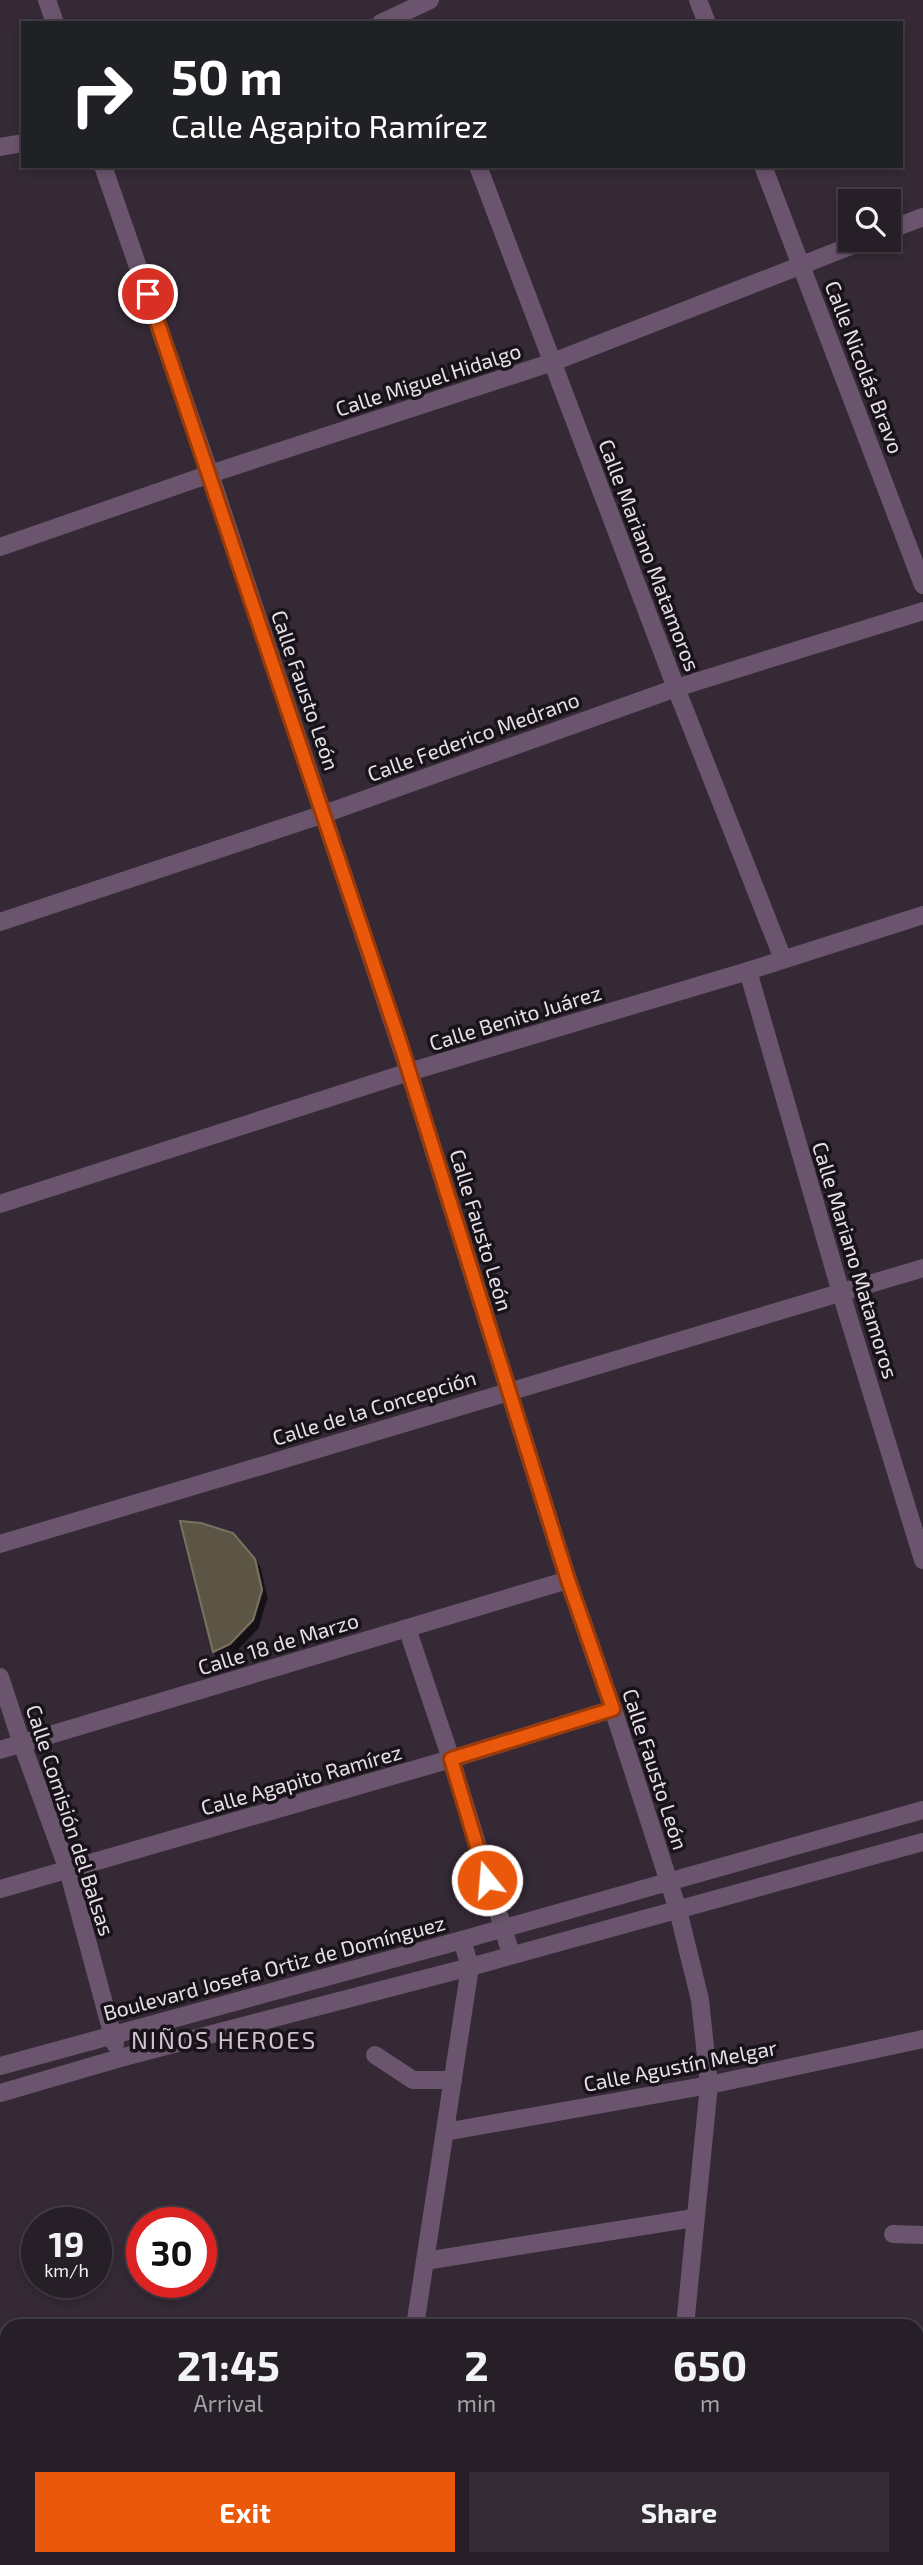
<!DOCTYPE html>
<meta charset="utf-8">
<style>
:root{--surface:#271f28;--page:#332c34;--text:#f1f3f6;--muted:#a4a2a8;--line:#433d45;--accent:#ea580c}
body{margin:0;font-family:"Exo 2",sans-serif;background:var(--page);color:var(--text);height:100vh;display:flex;flex-direction:column;font-size:26px;white-space:nowrap}
*{box-sizing:border-box;margin:0}
p{font-size:23px;color:var(--muted)}
.icon{flex:none;width:38px;height:38px;fill:none;stroke:currentColor;stroke-width:2;stroke-linecap:round;stroke-linejoin:round}
.map{position:relative;flex:1;overflow:hidden}
.drawer{position:absolute;left:0px;top:2319px;width:924px;height:247px;display:flex;flex-direction:column;background:var(--surface);border-radius:21px 21px 0 0;box-shadow:0 4px 10px #0003,0 0 0 2px var(--line)}
.drawer>*{flex:none}
.hud{position:absolute;left:21px;top:21px;width:882px;height:147px;border-radius:0px;box-shadow:0 4px 10px #0003,0 0 0 2px var(--line);background:#202124;color:#fff;overflow:hidden}
.tools{position:absolute;left:838px;top:189px;display:grid;gap:14px}
.tools a{display:grid;place-items:center;width:63px;height:63px;border-radius:0px;background:var(--surface);box-shadow:0 4px 10px #0003,0 0 0 2px var(--line);font-size:35px}
.speed{position:absolute;left:21px;top:2207px;display:flex;gap:14px;font-size:35px;font-weight:700;text-align:center}
.speed>*{display:grid;place-content:center;width:91px;height:91px;border-radius:50%;background:var(--surface);box-shadow:0 4px 10px #0003,0 0 0 2px var(--line);line-height:1}
.speed small{font-size:18px;font-weight:400}
.speed .limit{border:10px solid #d22;background:#fff;color:#111}
.pin{position:absolute;display:grid;place-items:center;width:60px;height:60px;color:#fff;margin:-30px;border:4px solid #fff;border-radius:50%;box-shadow:0 2px 7px #0007}
.me{position:absolute;width:77px;margin:-38px;rotate:343deg;stroke-linejoin:round;filter:drop-shadow(0 0 5px #0008)}
.turn{display:flex;align-items:center;gap:24px;height:147px;padding:0 35px;font-size:32px}
.turn .icon{width:91px;height:91px;stroke-width:2.5}
.turn b{display:block;font-size:49px;line-height:60px}
.eta{display:flex;justify-content:space-evenly;align-items:center;height:119px;text-align:center}
.eta b{font-size:42px;font-weight:700;line-height:49px}
.primary-button{display:flex;gap:14px;margin-top:auto;padding:14px 35px}
.primary-button a{flex:1;height:80px;border-radius:0px;background:var(--accent);color:#fff;font-size:28px;font-weight:700;line-height:80px;text-align:center}
.primary-button a+a{background:var(--page);color:var(--text)}
.map>svg:first-child{display:block}
.building{fill:#5c5545;stroke:#797261;stroke-width:2;filter:url(#shadow)}
.lines{fill:none;stroke-linecap:round;stroke-linejoin:round}
.minor{stroke:#6b556e;stroke-width:18}
.route-casing{stroke:#983908;stroke-width:18}
.route{stroke:#ea580c;stroke-width:12}
.labels{text-anchor:middle;dominant-baseline:central;stroke-width:7;stroke-linejoin:round;paint-order:stroke}
.street-label{font-size:21px;fill:#e6dfe7;stroke:#181319}
.quarter-label{font-size:24px;letter-spacing:2px;fill:#d1c2d2;stroke:#181319}
</style>
<div class="map">
<svg width="923" height="2565" viewBox="0 0 923 2565">
<defs>
<filter id="shadow"><feDropShadow dx="4.5" dy="8" stdDeviation="0" flood-color="#0009"/></filter>
</defs>
<rect width="100%" height="100%" fill="#342935"/>
<polygon class="building" points="180,1521 201,1523 233,1533 255,1559 262,1590 253,1620 230,1644 213,1652"/>
<g class="lines">
<g class="minor">
<polyline points="47,0 55,23"/>
<polyline points="698,0 707,23"/>
<polyline points="381,23 430,0"/>
<polyline points="0,147 23,143"/>
<polyline points="103,166 210,474 409,1072 568,1580 613,1709 678,1910 700,2000 709,2085 685,2326"/>
<polyline points="478,166 676,688 783,959"/>
<polyline points="763,166 923,585"/>
<polyline points="889,230 923,217"/>
<polyline points="0,547 210,474 553,362 866,240"/>
<polyline points="0,922 324,814 676,688 923,611"/>
<polyline points="748,971 841,1293 923,1560"/>
<polyline points="0,1204 409,1072 748,971 923,915"/>
<polyline points="0,1544 923,1268"/>
<polyline points="407,1628 451,1759 511,1954"/>
<polyline points="0,1677 22,1744 68,1870 115,2044"/>
<polyline points="0,1750 568,1580"/>
<polyline points="0,1889 451,1759 613,1709"/>
<polyline points="375,2055 413,2080 453,2080"/>
<polyline points="0,2066 462,1940 923,1810"/>
<polyline points="0,2093 120,2058 470,1967 923,1842"/>
<polyline points="445,2132 709,2085 923,2039"/>
<polyline points="893,2234 923,2235"/>
<polyline points="425,2261 694,2218"/>
<polyline points="415,2326 470,1967 462,1940"/>
<polyline points="381,2565 382,2558"/>
<polyline points="670,2565 670,2558"/>
</g>
</g>
<g class="lines">
<g class="route-casing">
<polyline id="route" points="148,294 401,1046 568,1580 613,1709 451,1759 487,1880"/>
</g>
<use href="#route" class="route"/>
</g>
<g class="labels">
<g class="street-label">
<text transform="translate(865 367) rotate(69)">Calle Nicolás Bravo</text>
<text transform="translate(428 379) rotate(-18)">Calle Miguel Hidalgo</text>
<text transform="translate(650 555) rotate(69)">Calle Mariano Matamoros</text>
<text transform="translate(306 690) rotate(71)">Calle Fausto León</text>
<text transform="translate(473 736) rotate(-20)">Calle Federico Medrano</text>
<text transform="translate(515 1017) rotate(-17)">Calle Benito Juárez</text>
<text transform="translate(482 1230) rotate(73)">Calle Fausto León</text>
<text transform="translate(856 1260) rotate(73)">Calle Mariano Matamoros</text>
<text transform="translate(374 1407) rotate(-17)">Calle de la Concepción</text>
<text transform="translate(278 1643) rotate(-17)">Calle 18 de Marzo</text>
<text transform="translate(656 1769) rotate(72)">Calle Fausto León</text>
<text transform="translate(301 1779) rotate(-16)">Calle Agapito Ramírez</text>
<text transform="translate(71 1820) rotate(72)">Calle Comisión del Balsas</text>
<text transform="translate(274 1967) rotate(-15)">Boulevard Josefa Ortiz de Domínguez</text>
<text transform="translate(680 2065) rotate(-11)">Calle Agustín Melgar</text>
</g>
<g class="quarter-label">
<text x="224" y="2039">NIÑOS HEROES</text>
</g>
</g>
</svg>
<div class="tools">
<a><svg class="icon" aria-label="search" viewBox="0 0 24 24"><circle cx="10" cy="10" r="6"/><path d="M15 15l6 6"/></svg></a>
</div>
<div class="speed"><div>19<small>km/h</small></div><div class="limit">30</div></div>
<div class="pin" style="left:148px;top:294px;background:#d93025"><svg class="icon" aria-label="arrive" viewBox="0 0 24 24"><path d="M6 21V4h12l-3 4 3 4H6"/></svg></div>
<svg class="me" style="left:487px;top:1880px" viewBox="-20 -20 40 40"><circle r="17" fill="#ea580c" stroke="#fff" stroke-width="3"/><path d="M0-11L8 9 0 5-8 9z" fill="#fff"/></svg>
<div class="hud">
<div class="turn"><svg class="icon" aria-label="right" viewBox="0 0 24 24"><path d="M7 20v-9h11M14 6l5 5-5 5"/></svg><div><b>50 m</b>Calle Agapito Ramírez</div></div>
</div>
<section class="drawer">
<div class="eta">
<div><b>21:45</b><p>Arrival</p></div>
<div><b>2</b><p>min</p></div>
<div><b>650</b><p>m</p></div>
</div>
<div class="primary-button"><a>Exit</a><a>Share</a></div>
</section>
</div>
